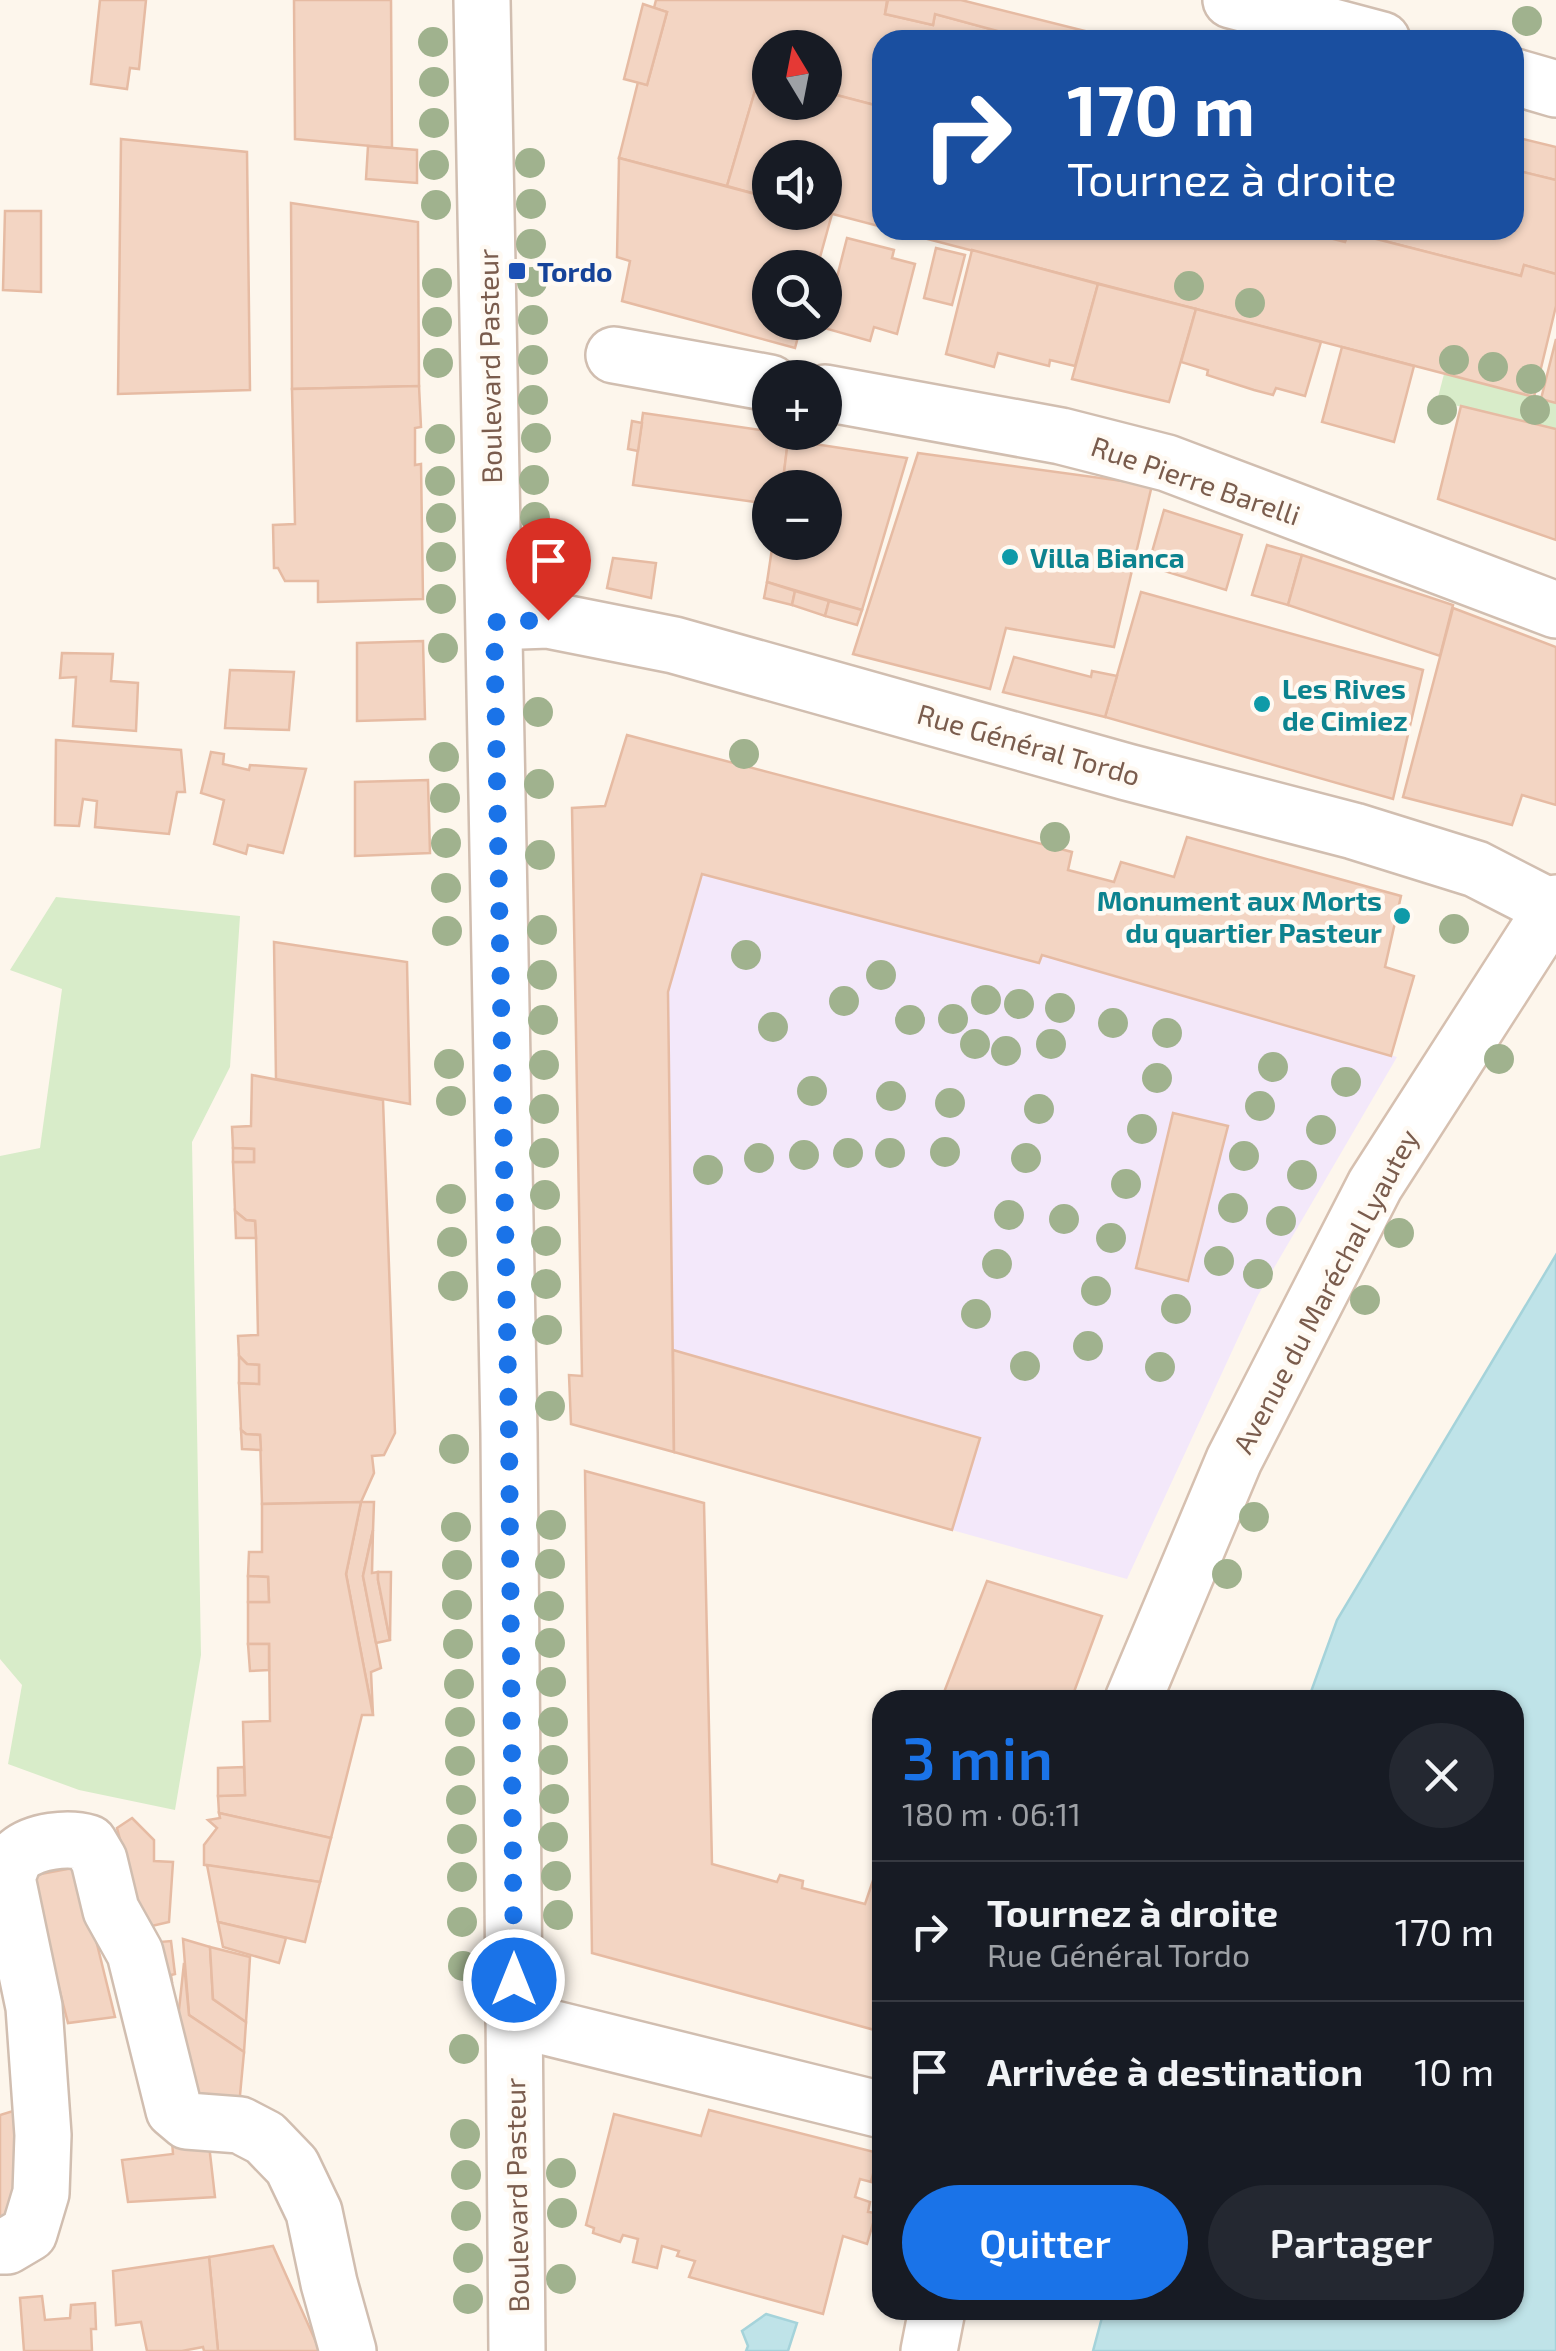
<!DOCTYPE html>
<html lang="fr">
<meta charset="utf-8">
<style>
:root{--surface:#171b24;--page:#242831;--text:#f1f3f6;--muted:#9ea1a6;--line:#363941;--accent:#1a73e8}
body{margin:0;font-family:"Exo 2",sans-serif;background:var(--page);color:var(--text);height:100vh;display:flex;flex-direction:column;font-size:38px;white-space:nowrap}
*{box-sizing:border-box;margin:0}
p{font-size:32px;color:var(--muted)}
.icon{flex:none;width:55px;height:55px;fill:none;stroke:currentColor;stroke-width:2;stroke-linecap:round;stroke-linejoin:round}
.map{position:relative;flex:1;overflow:hidden}
.side{position:absolute;left:872px;top:1690px;width:652px;height:630px;display:flex;flex-direction:column;background:var(--surface);border-radius:30px;box-shadow:0 2px 8px #0004}
.side>*{flex:none}
.banner{position:absolute;left:872px;top:30px;width:652px;height:210px;border-radius:30px;box-shadow:0 2px 8px #0004;background:#1a4fa0;color:#fff;overflow:hidden}
.needle{width:65px;rotate:350deg}
.fabs{position:absolute;left:752px;top:30px;display:grid;gap:20px}
.fabs a{display:grid;place-items:center;width:90px;height:90px;border-radius:50%;background:var(--surface);box-shadow:0 2px 8px #0004;font-size:50px}
.pin{position:absolute;display:grid;place-items:center;width:85px;height:85px;color:#fff;margin:-102px -42px;border-radius:50% 50% 50% 0;rotate:-45deg;box-shadow:0 0 10px #0007}
.pin .icon{rotate:45deg}
.me{position:absolute;width:110px;margin:-55px;rotate:0deg;stroke-linejoin:round;filter:drop-shadow(0 0 8px #0008)}
.turn{display:flex;align-items:center;gap:35px;height:210px;padding:0 30px;font-size:45px}
.turn .icon{width:130px;height:130px;stroke-width:2.5}
.turn b{display:block;font-size:70px;line-height:85px}
.round{display:grid;place-items:center;flex:none;width:105px;height:105px;border-radius:52px;background:var(--page)}
.summary{display:flex;align-items:center;justify-content:space-between;height:170px;padding:0 30px}
h1{font-size:60px;font-weight:600;line-height:75px;color:var(--accent)}
.button{display:flex;gap:20px;margin-top:auto;padding:20px 30px}
.button a{flex:1;height:115px;border-radius:60px;background:var(--accent);color:#fff;font-size:40px;font-weight:600;line-height:115px;text-align:center}
.button a+a{background:var(--page);color:var(--text)}
ul{padding:0;list-style:none}
li{display:flex;align-items:center;gap:30px;height:140px;padding:0 30px;border-top:2px solid var(--line)}
li div{flex:1}
li b{display:block;font-size:38px}
li em{font-style:normal}
.map>svg:first-child{display:block}
.education{fill:#f3e8fa}
.green{fill:#d8ecc9}
.water{fill:#bfe3e8;stroke:#a5d3da;stroke-width:2.5}
.building{fill:#f3d5c3;stroke:#e6bba3;stroke-width:2.5}
.lines{fill:none;stroke-linecap:round;stroke-linejoin:round}
.minor-casing{stroke:#d1beb0;stroke-width:60}
.tertiary-casing{stroke:#d1beb0;stroke-width:60}
.secondary-casing{stroke:#d6c0b0;stroke-width:60}
.minor{stroke:#fff;stroke-width:55}
.tertiary{stroke:#fff;stroke-width:55}
.secondary{stroke:#fff;stroke-width:55}
.tree{fill:#a0b28e}
.route{stroke:#1a73e8;stroke-width:18;stroke-dasharray:0 32.4}
.transit-dot{fill:#1a4fb4;stroke:#fffaf3;stroke-width:4}
.culture-dot{fill:#0f9aa8;stroke:#fffaf3;stroke-width:4}
.labels{text-anchor:middle;dominant-baseline:central;stroke-width:9;stroke-linejoin:round;paint-order:stroke}
.transit-label{font-size:28px;font-weight:bold;fill:#164399;stroke:#fffaf3;text-anchor:start}
.street-label{font-size:28px;fill:#7a5c4d;stroke:#fffaf3}
.culture-label{font-size:28px;font-weight:bold;fill:#0d838f;stroke:#fffaf3;text-anchor:start}
</style>
<div class="map">
<svg width="1556" height="2351" viewBox="0 0 1556 2351">
<rect width="100%" height="100%" fill="#fdf6ec"/>
<polygon class="education" points="702,874 1039,963 1043,955 1397,1057 1257,1297 1127,1579 952,1530 979,1438 673,1350 668,992"/>
<g class="green">
<polygon points="1444,374 1556,403 1556,429 1437,401"/>
<polygon points="56,897 240,916 230,1067 192,1142 201,1655 175,1810 79,1790 8,1764 22,1685 0,1659 0,1156 40,1148 62,989 10,970"/>
</g>
<g class="water">
<polygon points="1556,1255 1556,2351 1093,2351 1104,2310 1515,2310 1515,1700 1308,1700 1337,1620"/>
<polygon points="766,2314 797,2323 788,2351 746,2351 748,2346 742,2331"/>
</g>
<g class="building">
<polygon points="100,0 146,0 139,69 130,68 127,89 91,84"/>
<polygon points="294,0 391,0 392,148 295,139"/>
<polygon points="656,0 887,0 885,14 933,25 935,14 1009,34 1007,40 882,40 882,107 825,92 825,48 770,48 770,88 757,84 727,186 619,158 638,82 647,85 667,12 654,8"/>
<polygon points="888,0 961,0 1121,40 1007,40 1009,34 935,14 933,25 885,14"/>
<polygon points="643,4 667,12 647,85 624,79"/>
<polygon points="757,84 770,88 770,102 825,102 825,92 882,107 882,227 825,212 825,158 770,158 770,198 727,186"/>
<polygon points="1515,137 1556,147 1556,180 1515,170"/>
<polygon points="121,139 247,152 250,390 118,394"/>
<polygon points="368,146 417,150 417,183 366,179"/>
<polygon points="619,158 770,198 770,212 832,214 817,268 770,268 770,322 802,322 795,348 622,301 630,261 617,257"/>
<polygon points="1515,170 1556,180 1556,274 1524,265 1521,276 1349,232 1345,242 1299,230 1515,230"/>
<polygon points="291,203 418,222 419,386 292,389"/>
<polygon points="5,211 41,211 41,292 3,290"/>
<polygon points="893,230 1299,230 1345,242 1349,232 1521,276 1524,265 1556,274 1556,306 1534,397"/>
<polygon points="847,238 894,250 892,258 915,264 897,334 874,327 870,341 824,328"/>
<polygon points="936,248 965,255 952,305 924,298"/>
<polygon points="972,250 1098,284 1075,366 1050,360 1049,366 998,353 994,367 946,354"/>
<polygon points="1098,284 1196,309 1169,402 1072,379"/>
<polygon points="1196,309 1321,342 1305,396 1276,388 1273,395 1254,390 1207,375 1208,370 1181,362"/>
<polygon points="1556,339 1556,403 1541,399"/>
<polygon points="1342,347 1414,366 1394,442 1322,422"/>
<polygon points="419,386 421,427 415,428 415,465 421,464 423,599 318,602 318,581 285,581 278,568 274,568 273,525 295,524 292,389"/>
<polygon points="1461,406 1556,429 1556,540 1438,499"/>
<polygon points="643,413 789,434 782,488 770,488 770,504 633,485"/>
<polygon points="632,421 642,423 638,451 628,449"/>
<polygon points="788,440 907,458 862,610 767,582 773,542 825,542 825,488 782,488"/>
<polygon points="918,453 1152,485 1114,647 1006,628 990,689 853,654"/>
<polygon points="1164,510 1242,535 1226,590 1148,566"/>
<polygon points="1267,545 1302,555 1288,605 1252,595"/>
<polygon points="1302,555 1453,605 1440,656 1288,605"/>
<polygon points="613,558 656,563 651,598 607,588"/>
<polygon points="767,582 795,591 792,605 764,598"/>
<polygon points="795,591 829,601 825,616 792,605"/>
<polygon points="1141,592 1423,670 1393,799 1105,717"/>
<polygon points="829,601 862,610 857,625 825,616"/>
<polygon points="1453,608 1556,647 1556,805 1522,795 1512,825 1403,797"/>
<polygon points="423,641 425,719 357,721 357,643"/>
<polygon points="62,653 113,654 111,681 138,683 136,731 73,726 76,677 60,678"/>
<polygon points="1014,657 1091,677 1092,671 1117,676 1105,717 1003,692"/>
<polygon points="230,670 294,672 289,730 225,728"/>
<polygon points="627,735 1072,852 1068,870 1114,882 1121,862 1174,877 1187,837 1401,896 1385,967 1414,976 1391,1056 1042,955 1039,963 702,874 668,992 674,1452 571,1424 569,1375 582,1376 572,808 605,806"/>
<polygon points="56,740 181,750 185,792 177,792 169,834 95,827 97,801 83,799 79,826 55,825"/>
<polygon points="211,752 224,754 223,764 249,770 250,765 306,769 283,853 248,845 246,854 214,844 224,800 201,793"/>
<polygon points="428,780 430,853 355,856 355,782"/>
<polygon points="274,942 407,962 410,1104 276,1079"/>
<polygon points="252,1075 383,1100 395,1433 384,1455 372,1456 374,1473 361,1502 262,1504 260,1435 246,1434 241,1430 239,1383 259,1384 259,1365 247,1364 239,1356 238,1336 258,1335 256,1238 255,1221 246,1220 235,1211 233,1162 254,1162 254,1149 233,1148 232,1127 251,1126"/>
<polygon points="1173,1113 1228,1126 1188,1281 1136,1268"/>
<polygon points="233,1148 254,1149 254,1162 233,1162"/>
<polygon points="235,1211 246,1220 255,1221 256,1238 236,1238"/>
<polygon points="673,1350 980,1438 952,1530 674,1452"/>
<polygon points="239,1356 247,1364 259,1365 259,1384 239,1383"/>
<polygon points="241,1430 246,1434 260,1435 261,1450 242,1449"/>
<polygon points="585,1471 704,1503 712,1864 777,1882 780,1875 803,1881 802,1888 865,1904 882,1854 882,2032 592,1953"/>
<polygon points="361,1502 374,1502 373,1530 363,1576 381,1668 371,1672 373,1715 346,1574"/>
<polygon points="361,1502 346,1574 373,1715 362,1715 331,1838 219,1813 218,1796 245,1795 243,1722 270,1721 269,1644 248,1644 248,1602 269,1602 268,1577 248,1576 249,1552 262,1552 262,1504"/>
<polygon points="373,1530 372,1573 378,1572 378,1580 390,1640 376,1643 363,1576"/>
<polygon points="378,1572 391,1572 390,1640 378,1580"/>
<polygon points="248,1576 268,1577 269,1602 248,1602"/>
<polygon points="987,1581 1102,1616 1071,1700 941,1700"/>
<polygon points="248,1644 269,1644 269,1670 250,1671"/>
<polygon points="244,1767 245,1795 218,1796 218,1768"/>
<polygon points="219,1813 331,1838 320,1882 204,1865 204,1845 217,1828 208,1820 220,1818"/>
<polygon points="132,1818 154,1840 154,1861 173,1862 169,1922 143,1928 117,1828"/>
<polygon points="207,1865 320,1882 305,1942 218,1922"/>
<polygon points="78,1867 115,2017 68,2023 30,1876"/>
<polygon points="218,1922 286,1938 279,1963 223,1947"/>
<polygon points="183,1939 210,1947 213,1999 246,2022 244,2052 189,2015"/>
<polygon points="171,1941 175,1974 171,1975 172,1982 157,1985 147,1943"/>
<polygon points="210,1947 250,1957 246,2022 213,1999"/>
<polygon points="184,1963 189,2015 244,2052 239,2106 184,2093 177,2028"/>
<polygon points="26,2107 14,2222 0,2224 0,2115"/>
<polygon points="709,2110 882,2154 876,2162 871,2182 860,2179 855,2197 870,2202 868,2212 876,2213 867,2244 843,2236 823,2314 689,2277 695,2261 677,2256 679,2251 662,2246 657,2268 633,2262 638,2239 623,2235 620,2242 593,2233 594,2228 586,2225 614,2114 701,2136"/>
<polygon points="208,2136 215,2197 128,2202 122,2160 173,2154 172,2141"/>
<polygon points="273,2246 320,2351 218,2351 209,2257"/>
<polygon points="209,2257 218,2351 204,2351 203,2347 182,2351 147,2351 141,2322 116,2325 113,2271"/>
<polygon points="42,2296 45,2320 70,2318 71,2305 95,2303 96,2329 91,2329 92,2351 24,2351 20,2298"/>
</g>
<g class="lines">
<g class="minor-casing">
<g id="minor">
<polyline points="1231,0 1382,40"/>
<polyline points="1515,77 1556,89"/>
<polyline points="614,355 770,383"/>
<polyline points="825,393 1061,436 1167,463 1556,610"/>
<polyline points="495,622 548,620 674,645 1127,772 1354,831 1476,869 1552,908"/>
<polyline points="514,2019 882,2110"/>
<path d="M0,2246H7L29,2233L41,2193L43,2135L34,2007L7,1878C10,1870 12,1861 17,1856C34,1840 69,1837 89,1843L99,1860L111,1910L135,1953L174,2110L187,2121L240,2125L265,2138L292,2166L314,2212L329,2283L348,2351"/>
</g>
</g>
<g class="tertiary-casing">
<polyline id="tertiary" points="482,0 509,1433 517,2351"/>
</g>
<g class="secondary-casing">
<g id="secondary">
<polyline points="1133,1700 1234,1460 1375,1185 1556,903"/>
<polyline points="929,2351 937,2310"/>
</g>
</g>
<use href="#minor" class="minor"/>
<use href="#tertiary" class="tertiary"/>
<use href="#secondary" class="secondary"/>
</g>
<g class="tree">
<circle cx="1527" cy="21" r="15"/>
<circle cx="433" cy="42" r="15"/>
<circle cx="434" cy="82" r="15"/>
<circle cx="434" cy="123" r="15"/>
<circle cx="530" cy="163" r="15"/>
<circle cx="434" cy="165" r="15"/>
<circle cx="531" cy="204" r="15"/>
<circle cx="436" cy="205" r="15"/>
<circle cx="531" cy="244" r="15"/>
<circle cx="532" cy="282" r="15"/>
<circle cx="437" cy="283" r="15"/>
<circle cx="1189" cy="286" r="15"/>
<circle cx="1250" cy="303" r="15"/>
<circle cx="533" cy="320" r="15"/>
<circle cx="437" cy="322" r="15"/>
<circle cx="533" cy="360" r="15"/>
<circle cx="1454" cy="360" r="15"/>
<circle cx="438" cy="363" r="15"/>
<circle cx="1493" cy="367" r="15"/>
<circle cx="1531" cy="379" r="15"/>
<circle cx="533" cy="400" r="15"/>
<circle cx="1442" cy="410" r="15"/>
<circle cx="1535" cy="410" r="15"/>
<circle cx="536" cy="438" r="15"/>
<circle cx="440" cy="439" r="15"/>
<circle cx="534" cy="480" r="15"/>
<circle cx="440" cy="481" r="15"/>
<circle cx="535" cy="517" r="15"/>
<circle cx="441" cy="518" r="15"/>
<circle cx="441" cy="557" r="15"/>
<circle cx="536" cy="557" r="15"/>
<circle cx="441" cy="599" r="15"/>
<circle cx="443" cy="648" r="15"/>
<circle cx="538" cy="712" r="15"/>
<circle cx="744" cy="754" r="15"/>
<circle cx="444" cy="757" r="15"/>
<circle cx="539" cy="784" r="15"/>
<circle cx="445" cy="798" r="15"/>
<circle cx="1055" cy="837" r="15"/>
<circle cx="446" cy="843" r="15"/>
<circle cx="540" cy="855" r="15"/>
<circle cx="446" cy="888" r="15"/>
<circle cx="1454" cy="929" r="15"/>
<circle cx="542" cy="930" r="15"/>
<circle cx="447" cy="931" r="15"/>
<circle cx="746" cy="955" r="15"/>
<circle cx="542" cy="975" r="15"/>
<circle cx="881" cy="975" r="15"/>
<circle cx="986" cy="1000" r="15"/>
<circle cx="844" cy="1001" r="15"/>
<circle cx="1019" cy="1004" r="15"/>
<circle cx="1060" cy="1008" r="15"/>
<circle cx="953" cy="1019" r="15"/>
<circle cx="543" cy="1020" r="15"/>
<circle cx="910" cy="1020" r="15"/>
<circle cx="1113" cy="1023" r="15"/>
<circle cx="773" cy="1027" r="15"/>
<circle cx="1167" cy="1033" r="15"/>
<circle cx="975" cy="1044" r="15"/>
<circle cx="1051" cy="1044" r="15"/>
<circle cx="1006" cy="1051" r="15"/>
<circle cx="1499" cy="1059" r="15"/>
<circle cx="449" cy="1064" r="15"/>
<circle cx="544" cy="1065" r="15"/>
<circle cx="1273" cy="1067" r="15"/>
<circle cx="1157" cy="1078" r="15"/>
<circle cx="1346" cy="1082" r="15"/>
<circle cx="812" cy="1091" r="15"/>
<circle cx="891" cy="1096" r="15"/>
<circle cx="451" cy="1101" r="15"/>
<circle cx="950" cy="1103" r="15"/>
<circle cx="1260" cy="1106" r="15"/>
<circle cx="544" cy="1109" r="15"/>
<circle cx="1039" cy="1109" r="15"/>
<circle cx="1142" cy="1129" r="15"/>
<circle cx="1321" cy="1130" r="15"/>
<circle cx="945" cy="1152" r="15"/>
<circle cx="544" cy="1153" r="15"/>
<circle cx="848" cy="1153" r="15"/>
<circle cx="890" cy="1153" r="15"/>
<circle cx="804" cy="1155" r="15"/>
<circle cx="1244" cy="1156" r="15"/>
<circle cx="759" cy="1158" r="15"/>
<circle cx="1026" cy="1158" r="15"/>
<circle cx="708" cy="1170" r="15"/>
<circle cx="1302" cy="1175" r="15"/>
<circle cx="1126" cy="1184" r="15"/>
<circle cx="545" cy="1195" r="15"/>
<circle cx="451" cy="1199" r="15"/>
<circle cx="1233" cy="1208" r="15"/>
<circle cx="1009" cy="1215" r="15"/>
<circle cx="1064" cy="1219" r="15"/>
<circle cx="1281" cy="1221" r="15"/>
<circle cx="1399" cy="1233" r="15"/>
<circle cx="1111" cy="1238" r="15"/>
<circle cx="546" cy="1241" r="15"/>
<circle cx="452" cy="1242" r="15"/>
<circle cx="1219" cy="1261" r="15"/>
<circle cx="997" cy="1264" r="15"/>
<circle cx="1258" cy="1274" r="15"/>
<circle cx="546" cy="1284" r="15"/>
<circle cx="453" cy="1286" r="15"/>
<circle cx="1096" cy="1291" r="15"/>
<circle cx="1365" cy="1300" r="15"/>
<circle cx="1176" cy="1309" r="15"/>
<circle cx="976" cy="1314" r="15"/>
<circle cx="547" cy="1330" r="15"/>
<circle cx="1088" cy="1346" r="15"/>
<circle cx="1025" cy="1366" r="15"/>
<circle cx="1160" cy="1367" r="15"/>
<circle cx="550" cy="1406" r="15"/>
<circle cx="454" cy="1449" r="15"/>
<circle cx="1254" cy="1517" r="15"/>
<circle cx="551" cy="1525" r="15"/>
<circle cx="456" cy="1527" r="15"/>
<circle cx="550" cy="1564" r="15"/>
<circle cx="457" cy="1565" r="15"/>
<circle cx="1227" cy="1574" r="15"/>
<circle cx="457" cy="1605" r="15"/>
<circle cx="549" cy="1606" r="15"/>
<circle cx="550" cy="1643" r="15"/>
<circle cx="458" cy="1644" r="15"/>
<circle cx="551" cy="1682" r="15"/>
<circle cx="459" cy="1684" r="15"/>
<circle cx="460" cy="1722" r="15"/>
<circle cx="553" cy="1722" r="15"/>
<circle cx="553" cy="1760" r="15"/>
<circle cx="460" cy="1761" r="15"/>
<circle cx="554" cy="1799" r="15"/>
<circle cx="461" cy="1800" r="15"/>
<circle cx="553" cy="1837" r="15"/>
<circle cx="462" cy="1839" r="15"/>
<circle cx="556" cy="1876" r="15"/>
<circle cx="462" cy="1877" r="15"/>
<circle cx="558" cy="1915" r="15"/>
<circle cx="462" cy="1922" r="15"/>
<circle cx="463" cy="1966" r="15"/>
<circle cx="464" cy="2049" r="15"/>
<circle cx="465" cy="2134" r="15"/>
<circle cx="561" cy="2173" r="15"/>
<circle cx="466" cy="2175" r="15"/>
<circle cx="562" cy="2213" r="15"/>
<circle cx="466" cy="2216" r="15"/>
<circle cx="468" cy="2258" r="15"/>
<circle cx="561" cy="2279" r="15"/>
<circle cx="468" cy="2299" r="15"/>
</g>
<g class="lines">
<polyline class="route" points="514,1980 509,1433 494,622 548,620"/>
</g>
<rect class="transit-dot" x="507" y="261" width="20" height="20" rx="5"/>
<g class="culture-dot">
<circle cx="1010" cy="557" r="10"/>
<circle cx="1262" cy="704" r="10"/>
<circle cx="1402" cy="916" r="10"/>
</g>
<g class="labels">
<g class="transit-label">
<text x="537" y="271">Tordo</text>
</g>
<g class="street-label">
<text transform="translate(489 366) rotate(-91)">Boulevard Pasteur</text>
<text transform="translate(1196 480) rotate(19)">Rue Pierre Barelli</text>
<text transform="translate(1029 744) rotate(16)">Rue Général Tordo</text>
<text transform="translate(1325 1291) rotate(-62)">Avenue du Maréchal Lyautey</text>
<text transform="translate(516 2195) rotate(-91)">Boulevard Pasteur</text>
</g>
<g class="culture-label">
<text x="1030" y="557">Villa Bianca</text>
<text x="1282" y="688">Les Rives<tspan x="1282" dy="32">de Cimiez</tspan></text>
<text x="1382" y="900" text-anchor="end">Monument aux Morts<tspan x="1382" dy="32">du quartier Pasteur</tspan></text>
</g>
</g>
</svg>
<div class="fabs">
<a><svg class="needle" viewBox="-14 -14 28 28"><path d="M0-13l5 13h-10z" fill="#e53935"/><path d="M0 13l5-13h-10z" fill="#9ea1a6"/></svg></a>
<a><svg class="icon" aria-label="sound" viewBox="0 0 24 24"><path d="M4 9h4l5-4v14l-5-4H4zM17 9q2 3 0 6"/></svg></a>
<a><svg class="icon" aria-label="search" viewBox="0 0 24 24"><circle cx="10" cy="10" r="6"/><path d="M15 15l6 6"/></svg></a>
<a>+</a>
<a>−</a>
</div>
<div class="pin" style="left:548px;top:620px;background:#d93025"><svg class="icon" aria-label="arrive" viewBox="0 0 24 24"><path d="M6 21V4h12l-3 4 3 4H6"/></svg></div>
<svg class="me" style="left:514px;top:1980px" viewBox="-20 -20 40 40"><circle r="17" fill="#1a73e8" stroke="#fff" stroke-width="3"/><path d="M0-11L8 9 0 5-8 9z" fill="#fff"/></svg>
<div class="banner">
<div class="turn"><svg class="icon" aria-label="right" viewBox="0 0 24 24"><path d="M7 20v-9h11M14 6l5 5-5 5"/></svg><div><b>170 m</b>Tournez à droite</div></div>
</div>
<section class="side">
<div class="summary"><div><h1>3 min</h1><p>180 m · 06:11</p></div><a class="round"><svg class="icon" aria-label="close" viewBox="0 0 24 24"><path d="M6 6l12 12M18 6L6 18"/></svg></a></div>
<ul>
<li><svg class="icon" aria-label="right" viewBox="0 0 24 24"><path d="M7 20v-9h11M14 6l5 5-5 5"/></svg><div><b>Tournez à droite</b><p>Rue Général Tordo</p></div><em>170 m</em></li>
<li><svg class="icon" aria-label="arrive" viewBox="0 0 24 24"><path d="M6 21V4h12l-3 4 3 4H6"/></svg><div><b>Arrivée à destination</b></div><em>10 m</em></li>
</ul>
<div class="button"><a>Quitter</a><a>Partager</a></div>
</section>
</div>
